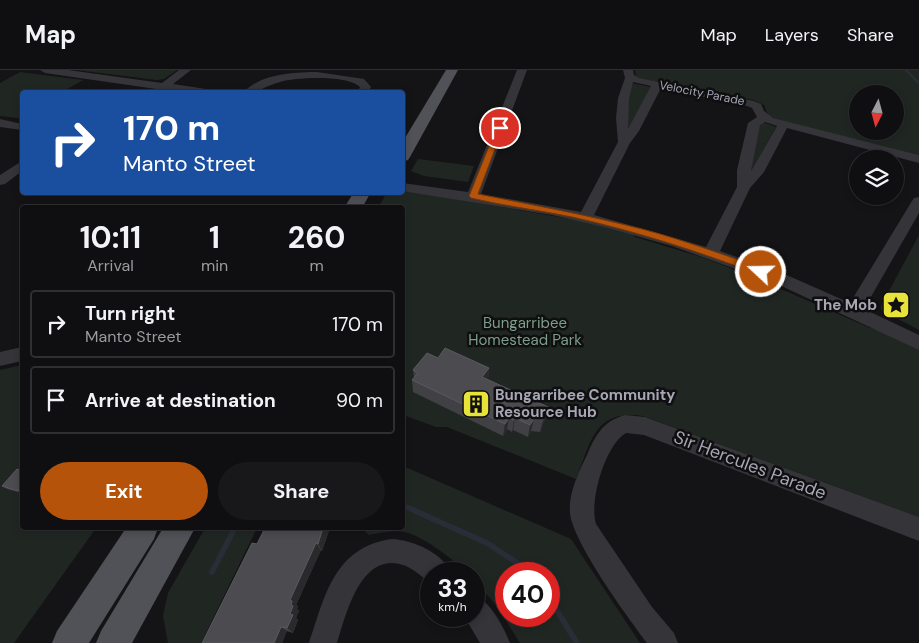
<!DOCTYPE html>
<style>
:root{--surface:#0f0e10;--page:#181719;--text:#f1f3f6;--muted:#9b9c9f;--line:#2f2e30;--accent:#b45309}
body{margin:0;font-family:"DM Sans",sans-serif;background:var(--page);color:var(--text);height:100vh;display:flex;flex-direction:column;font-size:19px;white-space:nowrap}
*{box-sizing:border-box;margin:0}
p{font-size:16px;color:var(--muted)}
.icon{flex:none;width:28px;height:28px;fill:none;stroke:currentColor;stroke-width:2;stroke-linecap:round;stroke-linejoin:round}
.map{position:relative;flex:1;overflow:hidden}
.side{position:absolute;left:20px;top:135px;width:385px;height:325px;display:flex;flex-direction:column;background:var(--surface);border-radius:5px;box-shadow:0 2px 8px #0003,0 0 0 1px var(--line)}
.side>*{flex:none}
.guide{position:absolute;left:20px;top:20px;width:385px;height:105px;border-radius:5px;box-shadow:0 2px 8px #0003,0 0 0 1px var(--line);background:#1a4fa0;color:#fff;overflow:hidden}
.needle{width:32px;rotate:186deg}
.tools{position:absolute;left:849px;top:15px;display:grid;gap:10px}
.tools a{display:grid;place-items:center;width:55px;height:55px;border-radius:50%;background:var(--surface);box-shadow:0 2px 8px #0003,0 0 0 1px var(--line);font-size:25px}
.speed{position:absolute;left:420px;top:492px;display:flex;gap:10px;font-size:25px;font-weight:700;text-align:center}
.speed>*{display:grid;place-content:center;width:65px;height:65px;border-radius:50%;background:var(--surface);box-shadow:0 2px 8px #0003,0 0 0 1px var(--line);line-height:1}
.speed small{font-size:12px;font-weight:400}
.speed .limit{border:8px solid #d22;background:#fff;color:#111}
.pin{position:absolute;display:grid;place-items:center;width:42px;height:42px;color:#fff;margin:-21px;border:2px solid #fff;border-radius:50%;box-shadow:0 1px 5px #0007}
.me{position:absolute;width:55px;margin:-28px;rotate:291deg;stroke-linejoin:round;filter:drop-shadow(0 0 4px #0008)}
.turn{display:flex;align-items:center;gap:18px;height:105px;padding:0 20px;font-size:22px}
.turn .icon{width:65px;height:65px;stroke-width:2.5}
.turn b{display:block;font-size:35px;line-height:42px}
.eta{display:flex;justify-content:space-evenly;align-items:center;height:85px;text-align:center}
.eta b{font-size:30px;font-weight:700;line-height:35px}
.button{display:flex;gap:10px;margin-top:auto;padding:10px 20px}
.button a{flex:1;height:58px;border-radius:30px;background:var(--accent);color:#fff;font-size:20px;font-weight:700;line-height:58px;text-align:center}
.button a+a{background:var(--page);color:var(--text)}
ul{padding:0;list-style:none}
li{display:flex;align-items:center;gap:15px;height:68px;margin:0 10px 8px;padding:0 10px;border:2px solid var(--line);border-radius:5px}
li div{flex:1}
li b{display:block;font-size:19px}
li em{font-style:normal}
header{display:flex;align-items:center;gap:30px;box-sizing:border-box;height:70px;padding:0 25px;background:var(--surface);border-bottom:1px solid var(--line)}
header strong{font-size:24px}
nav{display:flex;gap:28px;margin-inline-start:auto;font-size:18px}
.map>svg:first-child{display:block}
.green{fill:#202723;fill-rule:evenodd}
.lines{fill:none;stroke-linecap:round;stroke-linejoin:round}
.stream-far1{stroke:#2a2d38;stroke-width:2.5}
.stream{stroke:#2a2d38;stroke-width:5.5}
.minor{fill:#353439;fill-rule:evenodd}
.major{fill:#515158;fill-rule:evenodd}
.wall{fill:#414044}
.shaded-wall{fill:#2a292c}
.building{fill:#4c4b50;stroke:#5a5960}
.route{fill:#b45309;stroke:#753606}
.labels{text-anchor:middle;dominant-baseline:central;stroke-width:5;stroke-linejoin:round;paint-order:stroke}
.far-street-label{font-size:12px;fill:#a6a6b4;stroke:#0f0e10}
.poi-label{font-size:15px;font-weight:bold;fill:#a6a6b4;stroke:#0f0e10;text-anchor:end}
.park-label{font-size:15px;fill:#7d9e8a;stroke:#0f0e10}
.near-street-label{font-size:18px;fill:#a6a6b4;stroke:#0f0e10}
</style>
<header>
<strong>Map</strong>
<nav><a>Map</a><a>Layers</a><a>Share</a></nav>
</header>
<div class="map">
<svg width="919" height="573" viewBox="0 0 919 573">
<rect width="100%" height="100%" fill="#141315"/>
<g class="green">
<polygon points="76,0 177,0 164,9 157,10"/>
<path d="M635,0H919V85L775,49L768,45L764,35L754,30L643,9L636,7ZM858,24H895V61H858Z"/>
<polygon points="20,2 83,10 62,22 22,22 22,46 18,48 0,46 0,13"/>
<polygon points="631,13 651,17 629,60 627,61 628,15"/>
<polygon points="763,52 776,57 751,101 757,55"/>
<polygon points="418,89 474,96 468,112 424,106 411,101"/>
<path d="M403,120L588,152L631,163L635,167L701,187L749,205L870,258L879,259L919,279V447L643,346C594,339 591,372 576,409L447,357H436L403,345L402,138H378L386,124L402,122Z"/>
<polygon points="919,165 919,260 881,240 881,236"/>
<polygon points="22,295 22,458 96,458 14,573 0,573 0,300"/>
<path d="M403,396L571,469L640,573H520L498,538L474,509V504H468C454,490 425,467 405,462C394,460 380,463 369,465L361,458H402ZM506,504H549V546H506Z"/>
<polygon points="205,458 257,458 201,573 168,573 163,546 168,523"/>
</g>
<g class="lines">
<polyline class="stream-far1" points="906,0 919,13"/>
<g class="stream">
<polyline points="402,435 487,473 534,504"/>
<polyline points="212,502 235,458"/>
<polyline points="549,528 577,573"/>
</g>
<g class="minor">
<polygon points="40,0 68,0 162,13 179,0 191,0 173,14 206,19 211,22 163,20 45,3"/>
<path d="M517,0H527L481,124L581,142L618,72L616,48L618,28L625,8L623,0H633L634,5L639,8L754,31L761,34L764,41L773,48L919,85V93L787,58L764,102L750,118L720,181L789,206L850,233L912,131L914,128L919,127V143L864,239L919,265V280L777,214L672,176L608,158L552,145L402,121V113L468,122ZM633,12L651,16L628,59L629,28ZM661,18L747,36L752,38L757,47L748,53L737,100V117L706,177L594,145L630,73L639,61ZM765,52L777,56L751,101L760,55Z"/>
<path d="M317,2L364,9L371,17L368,22H358L360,17C348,5 297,7 280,12C267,15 257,24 244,22C260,4 294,2 317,2Z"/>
<polygon points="0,49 22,54 22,60 0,57"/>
<polygon points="22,91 22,101 5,114 0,115 0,105"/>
<polygon points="22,277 22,291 0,296 0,282"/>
<path d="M625,345L645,347L919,447V471L644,365L626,363C605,375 589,431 596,454L652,537L674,563L678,573H647C628,548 572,471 570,443C568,424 579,401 587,385C595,366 603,351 625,345Z"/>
<path d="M392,469C413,470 443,483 452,504H431V513C423,508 415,500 406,496C361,478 346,545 337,573H309C325,526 334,477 392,469Z"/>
<path d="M474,525C491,532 503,556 510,573H480L464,546H474Z"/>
</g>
<g class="major">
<polygon points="446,0 458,0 410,87 408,90 402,92 402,73"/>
<polygon points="354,122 371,122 362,138 344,138"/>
<polygon points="126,458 158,458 154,469 89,573 52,573 57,561"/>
<polygon points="163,458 195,458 132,573 96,573 101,561"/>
</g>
</g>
<g class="wall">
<polygon points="438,288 489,298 488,310 545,349 540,362 531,361 528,367 513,360 512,362 507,359 503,366 413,322 412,310 414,307 413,300"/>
<polygon points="22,401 22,423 7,419 2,416"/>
<polygon points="330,458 322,481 321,480 296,535 298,536 297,539 299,541 296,548 298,550 293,563 287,561 282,573 202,573 257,474"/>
</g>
<g class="shaded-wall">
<polygon points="489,298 488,310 482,307"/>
<polygon points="548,337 545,349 540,362 543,350"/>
<polygon points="509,348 507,359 503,366 505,354"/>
<polygon points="515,348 513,360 512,362 514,350"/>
<polygon points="534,349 531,361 528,367 530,355"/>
<polygon points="22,415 22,423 18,421"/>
<polygon points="323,458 330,458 322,481 318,474"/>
<polygon points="316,473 321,480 296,535 298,536 297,539 299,541 296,548 298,550 293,563 287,558 290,544 290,530"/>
<polygon points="281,557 287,561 282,573 274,573"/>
</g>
<g class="building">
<polygon points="445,278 489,298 482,307 548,337 543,350 534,349 530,355 515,348 514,350 509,348 505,354 412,310 418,303 413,300 427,283 438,288"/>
<polygon points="17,399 22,401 22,415 18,421 2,416"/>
<polygon points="265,458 323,458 318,474 316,473 290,530 292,531 291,535 293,536 290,544 293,545 287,558 281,557 274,573 202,573 252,473 257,474"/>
</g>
<path class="route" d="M497,56L503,58L478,124C533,135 588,145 642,159C684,170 724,185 765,199L766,202L761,205L758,204C697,181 635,161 572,147C538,140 504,136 471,128L469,126Z"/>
<defs>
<g id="sight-square" transform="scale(1.4375)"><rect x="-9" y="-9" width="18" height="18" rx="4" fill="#e7e339" stroke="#0f0e10"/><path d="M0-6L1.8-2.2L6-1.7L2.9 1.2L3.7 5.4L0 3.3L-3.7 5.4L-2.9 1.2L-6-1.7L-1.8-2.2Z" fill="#111"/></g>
<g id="building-square" transform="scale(1.4375)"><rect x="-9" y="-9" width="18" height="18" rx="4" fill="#e7e339" stroke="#0f0e10"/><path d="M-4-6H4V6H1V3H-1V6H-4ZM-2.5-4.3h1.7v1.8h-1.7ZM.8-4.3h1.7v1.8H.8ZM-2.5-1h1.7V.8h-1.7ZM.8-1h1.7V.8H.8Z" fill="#111"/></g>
</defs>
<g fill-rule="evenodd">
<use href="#sight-square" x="896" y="235"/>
<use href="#building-square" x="476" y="334"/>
</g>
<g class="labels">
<g class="far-street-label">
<text transform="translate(702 23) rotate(11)">Velocity Parade</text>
</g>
<g class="poi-label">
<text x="877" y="235">The Mob</text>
<text x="495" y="325" text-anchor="start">Bungarribee Community<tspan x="495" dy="17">Resource Hub</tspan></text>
</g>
<g class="park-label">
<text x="525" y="253">Bungarribee<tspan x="525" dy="17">Homestead Park</tspan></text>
</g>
<g class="near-street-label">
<text transform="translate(750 395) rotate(21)">Sir Hercules Parade</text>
</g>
</g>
</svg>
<div class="tools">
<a><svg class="needle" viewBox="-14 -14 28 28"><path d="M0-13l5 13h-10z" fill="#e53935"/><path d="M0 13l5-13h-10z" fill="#9b9c9f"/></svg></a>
<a><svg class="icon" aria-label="layers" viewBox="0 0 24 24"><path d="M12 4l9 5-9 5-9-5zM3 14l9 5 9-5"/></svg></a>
</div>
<div class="speed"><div>33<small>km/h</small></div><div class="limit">40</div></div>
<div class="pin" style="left:500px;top:58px;background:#d93025"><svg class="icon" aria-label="arrive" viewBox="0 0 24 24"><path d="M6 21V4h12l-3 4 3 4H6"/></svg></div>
<svg class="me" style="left:761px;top:202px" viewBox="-20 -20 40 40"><circle r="17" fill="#b45309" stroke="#fff" stroke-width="3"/><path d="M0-11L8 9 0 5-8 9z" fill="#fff"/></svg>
<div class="guide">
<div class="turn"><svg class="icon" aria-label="right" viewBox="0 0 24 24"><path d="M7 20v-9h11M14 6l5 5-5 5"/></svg><div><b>170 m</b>Manto Street</div></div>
</div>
<section class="side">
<div class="eta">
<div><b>10:11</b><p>Arrival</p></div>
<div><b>1</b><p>min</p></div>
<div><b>260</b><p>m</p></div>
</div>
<ul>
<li><svg class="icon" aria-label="right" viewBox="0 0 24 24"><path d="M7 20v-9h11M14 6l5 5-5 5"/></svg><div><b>Turn right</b><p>Manto Street</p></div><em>170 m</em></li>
<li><svg class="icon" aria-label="arrive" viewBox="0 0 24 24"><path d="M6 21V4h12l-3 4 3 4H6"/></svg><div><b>Arrive at destination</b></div><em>90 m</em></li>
</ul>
<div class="button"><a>Exit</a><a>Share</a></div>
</section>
</div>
